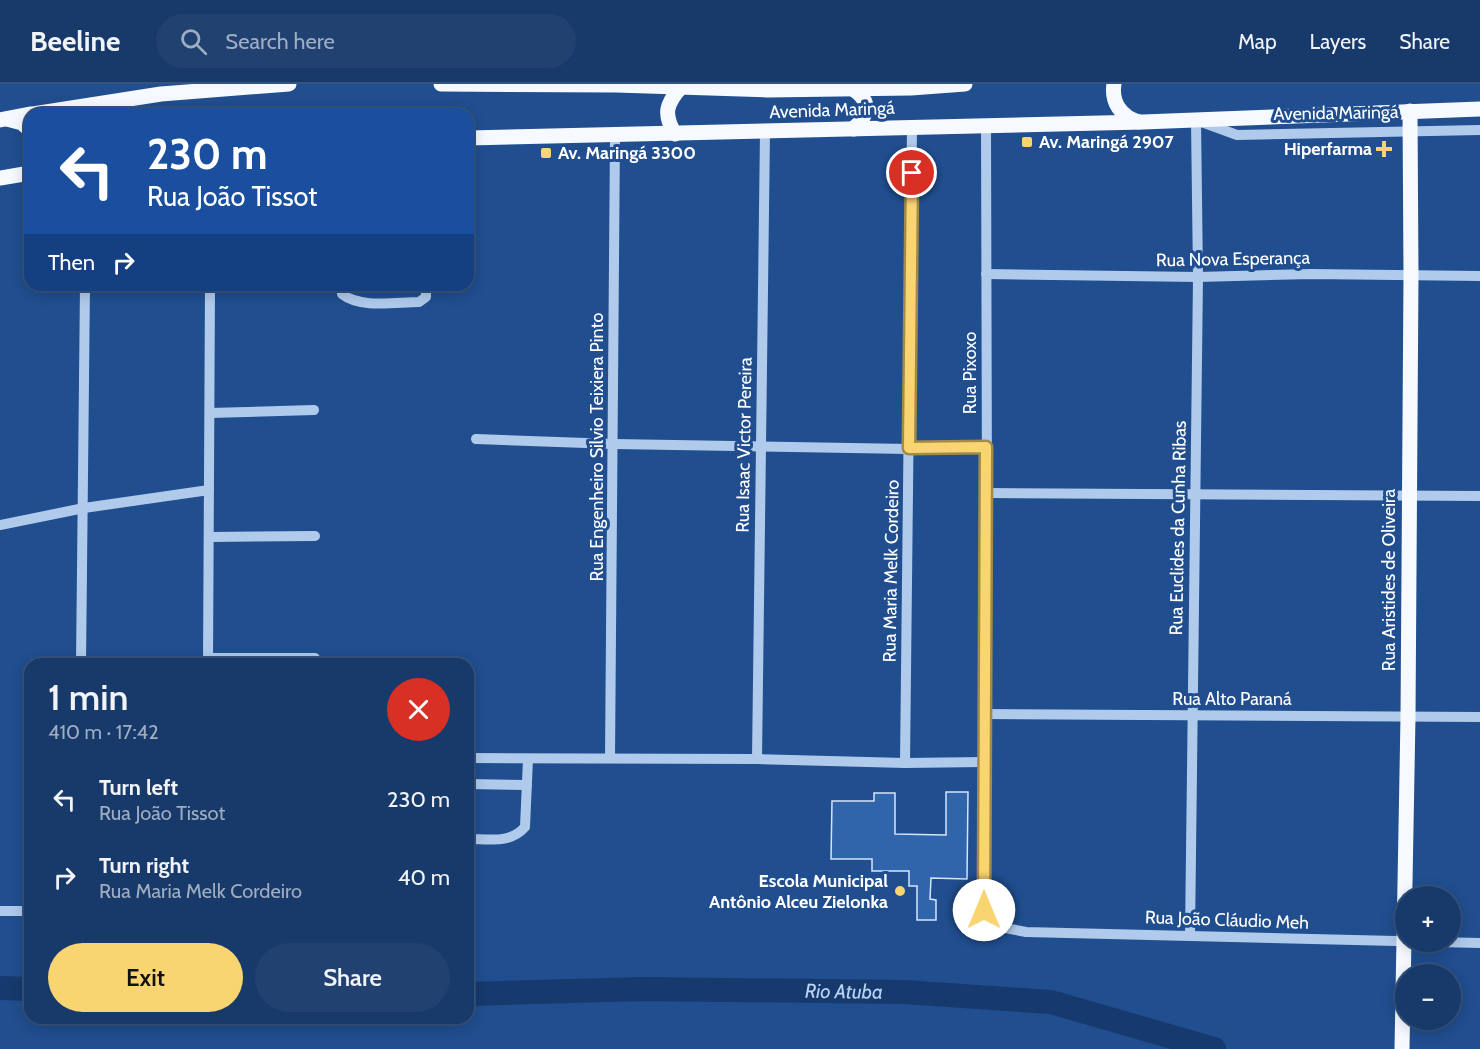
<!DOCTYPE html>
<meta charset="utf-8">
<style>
:root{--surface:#183a6b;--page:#214171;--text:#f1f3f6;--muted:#9fadc1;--line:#36547e;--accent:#f9d571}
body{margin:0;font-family:Cabin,sans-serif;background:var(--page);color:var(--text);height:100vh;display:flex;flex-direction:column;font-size:22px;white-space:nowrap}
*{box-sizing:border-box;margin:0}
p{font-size:20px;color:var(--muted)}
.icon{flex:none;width:33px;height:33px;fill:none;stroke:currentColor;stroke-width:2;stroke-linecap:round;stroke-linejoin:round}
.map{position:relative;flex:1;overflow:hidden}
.drawer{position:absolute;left:24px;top:574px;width:450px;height:366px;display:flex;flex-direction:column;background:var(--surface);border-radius:18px;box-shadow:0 3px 15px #0003,0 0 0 2px var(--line)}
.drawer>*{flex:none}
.top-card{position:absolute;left:24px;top:24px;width:450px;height:183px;border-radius:18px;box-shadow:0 3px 15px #0003,0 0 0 2px var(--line);background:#1a4fa0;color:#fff;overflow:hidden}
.controls{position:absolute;left:1395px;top:802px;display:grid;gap:12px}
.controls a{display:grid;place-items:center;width:66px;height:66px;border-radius:50%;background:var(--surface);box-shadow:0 3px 15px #0003,0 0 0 2px var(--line);font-size:30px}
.pin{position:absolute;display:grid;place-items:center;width:51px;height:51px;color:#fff;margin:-26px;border:3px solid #fff;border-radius:50%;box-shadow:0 2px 6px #0007}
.me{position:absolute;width:66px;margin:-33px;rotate:0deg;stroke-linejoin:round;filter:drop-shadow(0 0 4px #0008)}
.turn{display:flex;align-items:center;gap:21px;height:126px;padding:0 24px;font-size:27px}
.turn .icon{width:78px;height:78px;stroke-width:2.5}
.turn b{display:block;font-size:42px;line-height:51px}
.then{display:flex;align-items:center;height:57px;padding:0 24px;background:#0003;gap:12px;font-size:22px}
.round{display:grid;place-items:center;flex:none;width:63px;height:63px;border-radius:32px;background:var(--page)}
.head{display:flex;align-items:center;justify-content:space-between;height:102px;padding:0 24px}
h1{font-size:36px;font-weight:600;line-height:45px}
.cta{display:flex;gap:12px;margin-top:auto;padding:12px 24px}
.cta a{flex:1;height:69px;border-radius:36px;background:var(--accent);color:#111;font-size:24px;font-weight:600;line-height:69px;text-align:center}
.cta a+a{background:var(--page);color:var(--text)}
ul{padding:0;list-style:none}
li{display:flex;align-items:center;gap:18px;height:78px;padding:0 24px}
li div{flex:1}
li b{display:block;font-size:22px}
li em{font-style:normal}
header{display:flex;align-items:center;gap:36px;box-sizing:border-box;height:84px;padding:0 30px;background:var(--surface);border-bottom:2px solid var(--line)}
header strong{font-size:28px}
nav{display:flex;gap:33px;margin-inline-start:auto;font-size:21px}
.search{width:420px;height:54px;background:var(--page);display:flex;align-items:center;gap:15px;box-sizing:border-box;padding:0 21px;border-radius:33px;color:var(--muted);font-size:22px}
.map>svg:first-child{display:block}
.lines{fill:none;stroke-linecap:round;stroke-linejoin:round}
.river{stroke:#163a6e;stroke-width:24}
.building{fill:#3065ac;stroke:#d5e5f9;stroke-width:1.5}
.minor{stroke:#b0caec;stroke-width:10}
.major{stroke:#f6f9ff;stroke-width:15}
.route-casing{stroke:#a28a49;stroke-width:15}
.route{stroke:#f9d571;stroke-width:10}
.poi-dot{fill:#f9d571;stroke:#204e8f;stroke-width:2}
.labels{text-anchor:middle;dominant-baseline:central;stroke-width:6;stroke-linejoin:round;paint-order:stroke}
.street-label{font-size:18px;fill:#fff;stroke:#204e8f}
.poi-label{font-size:18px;font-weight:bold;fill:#fff;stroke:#204e8f;text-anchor:start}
.water-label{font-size:20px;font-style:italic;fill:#bcd4f3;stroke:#204e8f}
</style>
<header>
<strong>Beeline</strong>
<div class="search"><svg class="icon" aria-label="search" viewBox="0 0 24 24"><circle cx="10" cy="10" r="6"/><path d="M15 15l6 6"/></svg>Search here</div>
<nav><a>Map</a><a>Layers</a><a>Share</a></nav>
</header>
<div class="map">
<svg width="1480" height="965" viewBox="0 0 1480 965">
<rect width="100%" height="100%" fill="#204e8f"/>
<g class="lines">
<g class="river">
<polyline points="0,904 30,905"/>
<path id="s1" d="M468,910L643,905L904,908L1051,918L1214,965"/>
</g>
</g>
<polygon class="building" points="946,708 968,708 967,795 931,794 930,815 936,816 936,836 917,836 917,802 909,802 909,787 872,787 872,775 831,775 832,717 874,717 874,709 895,709 895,750 946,751"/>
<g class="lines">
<g class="minor">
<polyline points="986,41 987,409 984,826 988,837 1000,843 1026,848 1480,859"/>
<polyline points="986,190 1198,193 1311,190 1480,192"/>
<path d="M342,201V210C361,225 396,218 419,218L426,213V201"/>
<polyline points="210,203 249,201"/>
<polyline points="210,329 314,326"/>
<polyline points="476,355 614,360 909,365 986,363"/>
<polyline points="987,409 1480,412"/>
<polyline points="0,441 84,424 209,406"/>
<polyline points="209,453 315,452"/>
<polyline points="208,574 315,574"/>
<polyline points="81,580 85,201"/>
<polyline points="208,580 210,201"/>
<polyline points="984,630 1480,633"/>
<polyline points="468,674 757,675 905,679 984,678"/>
<polyline points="610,674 615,52"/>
<polyline points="757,675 765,48"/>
<polyline points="905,679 912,44"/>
<polyline points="468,700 527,701"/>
<path d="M468,755C489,755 510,760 525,743L528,675"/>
<polyline points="0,827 30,827"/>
<polyline points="1190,851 1198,193 1196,36 1237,51 1480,46"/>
</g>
<g class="major">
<polyline points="441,0 616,1 768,6 911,4 965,0"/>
<path d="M1114,0C1111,18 1121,33 1139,38"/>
<polyline points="33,30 161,10 289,0"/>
<polyline points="7,35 22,39 30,46"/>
<polyline points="0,36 30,30"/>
<path d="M853,45C869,31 872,18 853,5"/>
<path d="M675,50C663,30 666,20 681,3"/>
<polyline points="468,54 1143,38 1480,25"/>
<polyline points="0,94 30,89"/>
<polyline points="1402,965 1408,633 1411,191 1410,27"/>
</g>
</g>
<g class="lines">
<g class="route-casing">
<polyline id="route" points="912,89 909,364 986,363 984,826"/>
</g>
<use href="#route" class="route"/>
</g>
<g class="poi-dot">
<rect x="1021" y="52" width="12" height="12" rx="3"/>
<path d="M1381 56h6v6h6v6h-6v6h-6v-6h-6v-6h6z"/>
<rect x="540" y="63" width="12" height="12" rx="3"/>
<circle cx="900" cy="807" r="6"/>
</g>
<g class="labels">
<g class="street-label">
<text transform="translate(832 26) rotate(-2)">Avenida Maringá</text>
<text transform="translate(1336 29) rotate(-1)">Avenida Maringá</text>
<text transform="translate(1233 175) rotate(-1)">Rua Nova Esperança</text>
<text transform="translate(970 289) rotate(-90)">Rua Pixoxo</text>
<text transform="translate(744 361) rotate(-89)">Rua Isaac Victor Pereira</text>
<text transform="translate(597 363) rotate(-90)">Rua Engenheiro Silvio Teixiera Pinto</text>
<text transform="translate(1178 444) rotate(-89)">Rua Euclides da Cunha Ribas</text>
<text transform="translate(891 487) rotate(-89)">Rua Maria Melk Cordeiro</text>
<text transform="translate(1389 496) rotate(-90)">Rua Aristides de Oliveira</text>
<text x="1232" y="615">Rua Alto Paraná</text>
<text transform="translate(1227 836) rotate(2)">Rua João Cláudio Meh</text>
</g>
<g class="poi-label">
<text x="1039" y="58">Av. Maringá 2907</text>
<text x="1372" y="65" text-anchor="end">Hiperfarma</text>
<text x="558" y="69">Av. Maringá 3300</text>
<text x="888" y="797" text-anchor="end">Escola Municipal<tspan x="888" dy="21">Antônio Alceu Zielonka</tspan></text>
</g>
<g class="water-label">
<text stroke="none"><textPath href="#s1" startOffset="376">Rio Atuba</textPath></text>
</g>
</g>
</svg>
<div class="controls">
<a>+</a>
<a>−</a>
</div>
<div class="pin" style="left:912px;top:89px;background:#d93025"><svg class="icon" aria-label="arrive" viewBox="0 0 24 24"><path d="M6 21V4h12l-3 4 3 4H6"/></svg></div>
<svg class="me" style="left:984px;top:826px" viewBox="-20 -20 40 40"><circle r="19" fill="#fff"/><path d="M0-13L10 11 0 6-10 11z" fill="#f9d571"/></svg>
<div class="top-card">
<div class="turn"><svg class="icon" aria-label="left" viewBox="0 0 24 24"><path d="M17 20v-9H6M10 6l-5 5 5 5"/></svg><div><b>230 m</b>Rua João Tissot</div></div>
<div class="then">Then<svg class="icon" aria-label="right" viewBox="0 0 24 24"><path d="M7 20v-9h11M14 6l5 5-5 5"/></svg></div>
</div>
<section class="drawer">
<div class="head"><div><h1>1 min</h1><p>410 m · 17:42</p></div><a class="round" style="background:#d93025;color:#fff"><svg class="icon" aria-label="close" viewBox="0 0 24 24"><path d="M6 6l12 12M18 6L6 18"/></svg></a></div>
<ul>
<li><svg class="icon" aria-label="left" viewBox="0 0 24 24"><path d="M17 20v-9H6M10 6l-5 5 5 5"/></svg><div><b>Turn left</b><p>Rua João Tissot</p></div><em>230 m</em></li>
<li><svg class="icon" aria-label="right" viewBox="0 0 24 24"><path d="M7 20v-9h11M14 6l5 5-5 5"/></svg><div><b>Turn right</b><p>Rua Maria Melk Cordeiro</p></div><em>40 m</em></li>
</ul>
<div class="cta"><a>Exit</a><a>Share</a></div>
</section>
</div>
